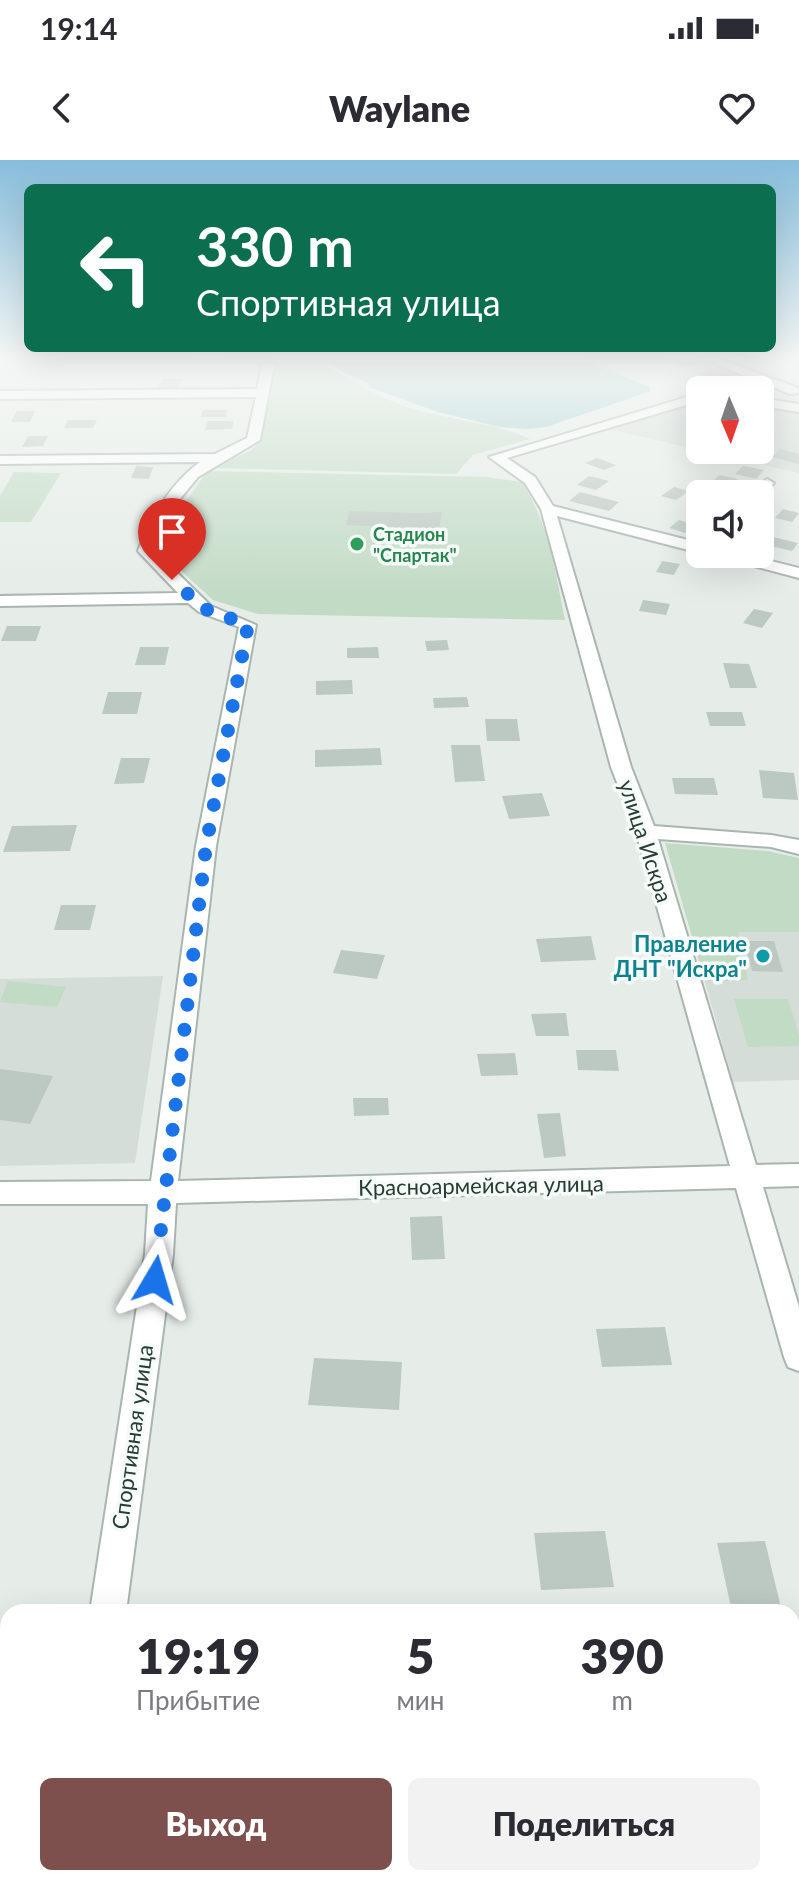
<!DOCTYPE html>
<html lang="ru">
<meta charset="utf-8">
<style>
:root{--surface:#fff;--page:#f2f2f3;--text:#2b2b33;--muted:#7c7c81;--accent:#7d504e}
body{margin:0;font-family:Lato,sans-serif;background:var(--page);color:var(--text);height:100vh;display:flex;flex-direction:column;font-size:30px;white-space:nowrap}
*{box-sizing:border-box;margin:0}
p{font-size:26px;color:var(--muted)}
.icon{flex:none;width:44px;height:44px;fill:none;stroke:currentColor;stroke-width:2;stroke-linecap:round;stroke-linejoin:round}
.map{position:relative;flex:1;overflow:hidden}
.details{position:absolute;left:0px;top:1444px;width:800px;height:282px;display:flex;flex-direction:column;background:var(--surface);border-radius:24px 24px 0 0;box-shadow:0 8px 32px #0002}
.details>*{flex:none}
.hud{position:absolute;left:24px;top:24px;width:752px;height:168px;border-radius:12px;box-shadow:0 8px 32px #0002;background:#0b6e4f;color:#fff;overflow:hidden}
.needle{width:52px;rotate:178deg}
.controls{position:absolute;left:686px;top:216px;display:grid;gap:16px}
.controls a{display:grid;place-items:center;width:88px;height:88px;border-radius:12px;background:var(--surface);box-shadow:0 8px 32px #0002;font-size:40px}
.pin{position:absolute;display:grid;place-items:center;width:68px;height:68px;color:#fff;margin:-82px -34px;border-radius:50% 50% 50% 0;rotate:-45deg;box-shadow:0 0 8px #0007}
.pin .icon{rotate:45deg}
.me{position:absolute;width:88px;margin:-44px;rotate:7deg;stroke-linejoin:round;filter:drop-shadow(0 0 6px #0008)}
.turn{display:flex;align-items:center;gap:28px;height:168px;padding:0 40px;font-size:36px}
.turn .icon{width:104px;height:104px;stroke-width:2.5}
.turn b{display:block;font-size:56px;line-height:68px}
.eta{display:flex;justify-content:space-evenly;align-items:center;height:136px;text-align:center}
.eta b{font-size:48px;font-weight:800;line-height:56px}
.primary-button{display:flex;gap:16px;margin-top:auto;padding:16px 40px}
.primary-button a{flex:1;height:92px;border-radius:12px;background:var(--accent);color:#fff;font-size:32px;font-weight:800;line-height:92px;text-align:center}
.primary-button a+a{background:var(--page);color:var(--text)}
.status{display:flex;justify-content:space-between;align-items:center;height:56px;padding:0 40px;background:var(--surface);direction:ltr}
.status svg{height:22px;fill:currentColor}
header{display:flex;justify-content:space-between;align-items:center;height:104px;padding:0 40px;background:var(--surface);font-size:36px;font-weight:800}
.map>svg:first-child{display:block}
.built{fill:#d4ddd8}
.green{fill:#c2dbc5}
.water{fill:#95cacb}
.building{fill:#bcc8c2}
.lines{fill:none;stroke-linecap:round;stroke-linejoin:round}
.minor-casing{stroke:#a9b5af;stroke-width:4}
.minor{fill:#fff;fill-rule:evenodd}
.route{stroke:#1a73e8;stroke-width:14;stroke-dasharray:0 25.2}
.leisure-dot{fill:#2e9e5b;stroke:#f6faf8;stroke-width:3}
.culture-dot{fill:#0f9aa8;stroke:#f6faf8;stroke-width:3}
.labels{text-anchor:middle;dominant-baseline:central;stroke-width:7;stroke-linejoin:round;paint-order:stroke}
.far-leisure-label{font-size:18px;font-weight:bold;fill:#27864d;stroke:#f6faf8;text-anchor:start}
.street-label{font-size:22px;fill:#273d34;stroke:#f6faf8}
.culture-label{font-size:22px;font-weight:bold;fill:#0d838f;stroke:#f6faf8;text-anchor:end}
</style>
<div class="status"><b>19:14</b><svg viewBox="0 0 49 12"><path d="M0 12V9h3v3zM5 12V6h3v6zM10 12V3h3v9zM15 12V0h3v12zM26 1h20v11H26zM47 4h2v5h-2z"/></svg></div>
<header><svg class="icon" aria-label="back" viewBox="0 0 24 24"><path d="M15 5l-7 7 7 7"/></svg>Waylane<svg class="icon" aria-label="heart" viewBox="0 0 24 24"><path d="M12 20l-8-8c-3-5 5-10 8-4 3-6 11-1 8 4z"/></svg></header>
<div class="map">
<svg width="799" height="1725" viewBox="0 0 799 1725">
<rect width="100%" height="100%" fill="#e6ede9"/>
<g class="built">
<polygon points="700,242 700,290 760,290 760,245 799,251 799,313 608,269"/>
<polygon points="737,772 799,772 799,920 733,922 705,822 748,820"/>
<polygon points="163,816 135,1003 0,1006 0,819"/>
</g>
<g class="green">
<path d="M275,195H319L321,203C349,218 373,235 403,246C445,260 490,261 530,279L473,295L456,314L211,308L250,291L262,280Z"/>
<path d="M207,311L486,317L522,322C550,367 555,410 565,460L258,454L213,440L165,396L162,377Z"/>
<polygon points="14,312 61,313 31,362 0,362 0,336"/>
<polygon points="665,683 768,691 799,698 799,772 738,772 748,820 705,822"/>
<polygon points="8,821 66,827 57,847 0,842"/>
<polygon points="788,839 799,875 799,886 748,887 734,839"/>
</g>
<polygon class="water" points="323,195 573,195 649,227 651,231 546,267 527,269 499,267 438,252 369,227 367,222 346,214 324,200"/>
<g class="building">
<polygon points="201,195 226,195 217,204 193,202"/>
<polygon points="656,195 680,195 702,202 684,207"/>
<polygon points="718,207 752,222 773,228 760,232 742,230 698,213"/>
<polygon points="162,219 182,219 178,228 158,228"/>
<polygon points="203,250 227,250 226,257 201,257"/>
<polygon points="17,251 35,251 30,262 11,262"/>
<polygon points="68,260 97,260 93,268 64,268"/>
<polygon points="207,261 234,261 232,269 205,270"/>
<polygon points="28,276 48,276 43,286 22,287"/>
<polygon points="780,289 799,294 799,304 772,297"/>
<polygon points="597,298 616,305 604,310 585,303"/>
<polygon points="136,306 153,307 149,319 131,318"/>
<polygon points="743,306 764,310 756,319 735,314"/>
<polygon points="719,315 738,319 725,333 705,329"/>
<polygon points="589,316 609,321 596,330 577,325"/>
<polygon points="674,327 689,331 676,340 661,336"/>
<polygon points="580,332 619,342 609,351 569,341"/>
<polygon points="783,349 799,353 792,362 775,358"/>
<polygon points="350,351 419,353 442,352 439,369 346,365"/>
<polygon points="679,360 700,366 700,372 695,376 669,368"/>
<polygon points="773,377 798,383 792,391 767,385"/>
<polygon points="662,401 680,404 674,415 656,412"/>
<polygon points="643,440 670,444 666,455 639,451"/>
<polygon points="754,449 773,453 762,468 743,463"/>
<polygon points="7,466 41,466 36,481 1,481"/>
<polygon points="447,480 449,490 427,491 425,481"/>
<polygon points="140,487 169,487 165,505 135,505"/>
<polygon points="378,487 379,498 347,498 347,488"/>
<polygon points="723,503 749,504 757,528 730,528"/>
<polygon points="352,520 353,534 316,535 316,521"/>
<polygon points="108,532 142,532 137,554 102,554"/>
<polygon points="467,537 469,547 434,548 433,538"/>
<polygon points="706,552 742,552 746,566 710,566"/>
<polygon points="485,559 517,559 520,581 487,581"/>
<polygon points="451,585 480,585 485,621 455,622"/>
<polygon points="380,588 382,605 315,607 315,590"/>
<polygon points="121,598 150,598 144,623 114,624"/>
<polygon points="759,610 794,613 798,640 763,638"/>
<polygon points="672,618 714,618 718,635 675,634"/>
<polygon points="542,633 550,656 509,659 502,636"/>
<polygon points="77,665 70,691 3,692 12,666"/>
<polygon points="61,745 96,745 90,770 54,770"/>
<polygon points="591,776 596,800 541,802 536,779"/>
<polygon points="744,781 774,781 783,812 752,811"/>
<polygon points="341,790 385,795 377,819 333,813"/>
<polygon points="566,853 569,876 536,876 531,854"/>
<polygon points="576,890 616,890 619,911 578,910"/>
<polygon points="515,893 518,915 481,916 477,894"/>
<polygon points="0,909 53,916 30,964 0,960"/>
<polygon points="353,938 388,938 389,955 354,956"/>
<polygon points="560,953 566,996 544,998 537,954"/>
<polygon points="442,1056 445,1099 412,1100 410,1057"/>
<polygon points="665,1167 672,1205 602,1207 596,1169"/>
<polygon points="314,1198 402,1202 399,1250 308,1245"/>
<polygon points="605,1371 614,1427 541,1430 534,1373"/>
<polygon points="765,1381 782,1452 732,1452 717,1383"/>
</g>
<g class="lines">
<g class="minor-casing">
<g id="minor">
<polygon points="693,195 709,195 798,228 799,233 790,234"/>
<path d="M268,202L274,205L260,280L198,317L175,345L154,390L211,446L256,465L216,686L178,1021L730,1006L636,672L611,607L541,349L525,323L489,297L700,233V241L507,298L535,317L553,346L700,383V393L557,356L631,607L654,666L771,675L799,680V694L771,687L658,679L756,1005L799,1004V1026L763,1027L799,1147V1211L788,1207L784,1197L736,1028L176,1043L173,1094L126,1452H90L145,1094L148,1044H0V1022L151,1021L196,686L239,467L199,452L188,443L0,446V436L178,433L138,391C150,358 171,323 200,302L0,304V296L215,294L247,278L256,237L0,239V231L257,229L262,205Z"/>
<polygon points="760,238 799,244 799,252 760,246"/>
<polygon points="767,319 774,323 761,337 760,334 749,334"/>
<polygon points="717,394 743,394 799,408 799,418 720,397"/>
<polygon points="53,1718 93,1718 92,1725 52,1725"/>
</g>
</g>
<use href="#minor" class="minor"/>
</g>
<linearGradient id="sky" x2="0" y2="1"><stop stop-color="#87bddc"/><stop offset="0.45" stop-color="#f4f7f5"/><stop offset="1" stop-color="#f4f7f5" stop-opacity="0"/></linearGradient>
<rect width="799" height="436" fill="url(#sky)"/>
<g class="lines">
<polyline class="route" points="155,1120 206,686 248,465 205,449 172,420"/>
</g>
<circle class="leisure-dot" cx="357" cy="384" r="8"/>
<circle class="culture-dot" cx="763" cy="796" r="8"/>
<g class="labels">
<g class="far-leisure-label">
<text x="373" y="374">Стадион<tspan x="373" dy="21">"Спартак"</tspan></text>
</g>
<g class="street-label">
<text transform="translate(646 681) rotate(72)">улица Искра</text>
<text transform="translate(481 1025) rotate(-1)">Красноармейская улица</text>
<text transform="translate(132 1277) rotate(-82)">Спортивная улица</text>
</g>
<g class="culture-label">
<text x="747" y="783">Правление<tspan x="747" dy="25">ДНТ "Искра"</tspan></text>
</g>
</g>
</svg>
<div class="controls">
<a><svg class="needle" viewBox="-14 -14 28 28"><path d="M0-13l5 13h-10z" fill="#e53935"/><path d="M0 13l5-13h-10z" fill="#7c7c81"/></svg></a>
<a><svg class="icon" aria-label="sound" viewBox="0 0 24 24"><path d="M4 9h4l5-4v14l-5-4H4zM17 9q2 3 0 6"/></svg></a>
</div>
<div class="pin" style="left:172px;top:420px;background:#d93025"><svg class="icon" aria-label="arrive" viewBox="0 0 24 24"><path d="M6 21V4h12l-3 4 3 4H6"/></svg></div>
<svg class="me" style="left:155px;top:1120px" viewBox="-20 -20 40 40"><path d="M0-17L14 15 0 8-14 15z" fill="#1a73e8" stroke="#fff" stroke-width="4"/></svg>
<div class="hud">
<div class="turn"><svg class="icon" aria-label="left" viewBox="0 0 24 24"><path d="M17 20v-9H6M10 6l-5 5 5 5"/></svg><div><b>330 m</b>Спортивная улица</div></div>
</div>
<section class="details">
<div class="eta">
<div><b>19:19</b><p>Прибытие</p></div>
<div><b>5</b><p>мин</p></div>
<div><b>390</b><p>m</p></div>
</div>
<div class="primary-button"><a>Выход</a><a>Поделиться</a></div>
</section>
</div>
